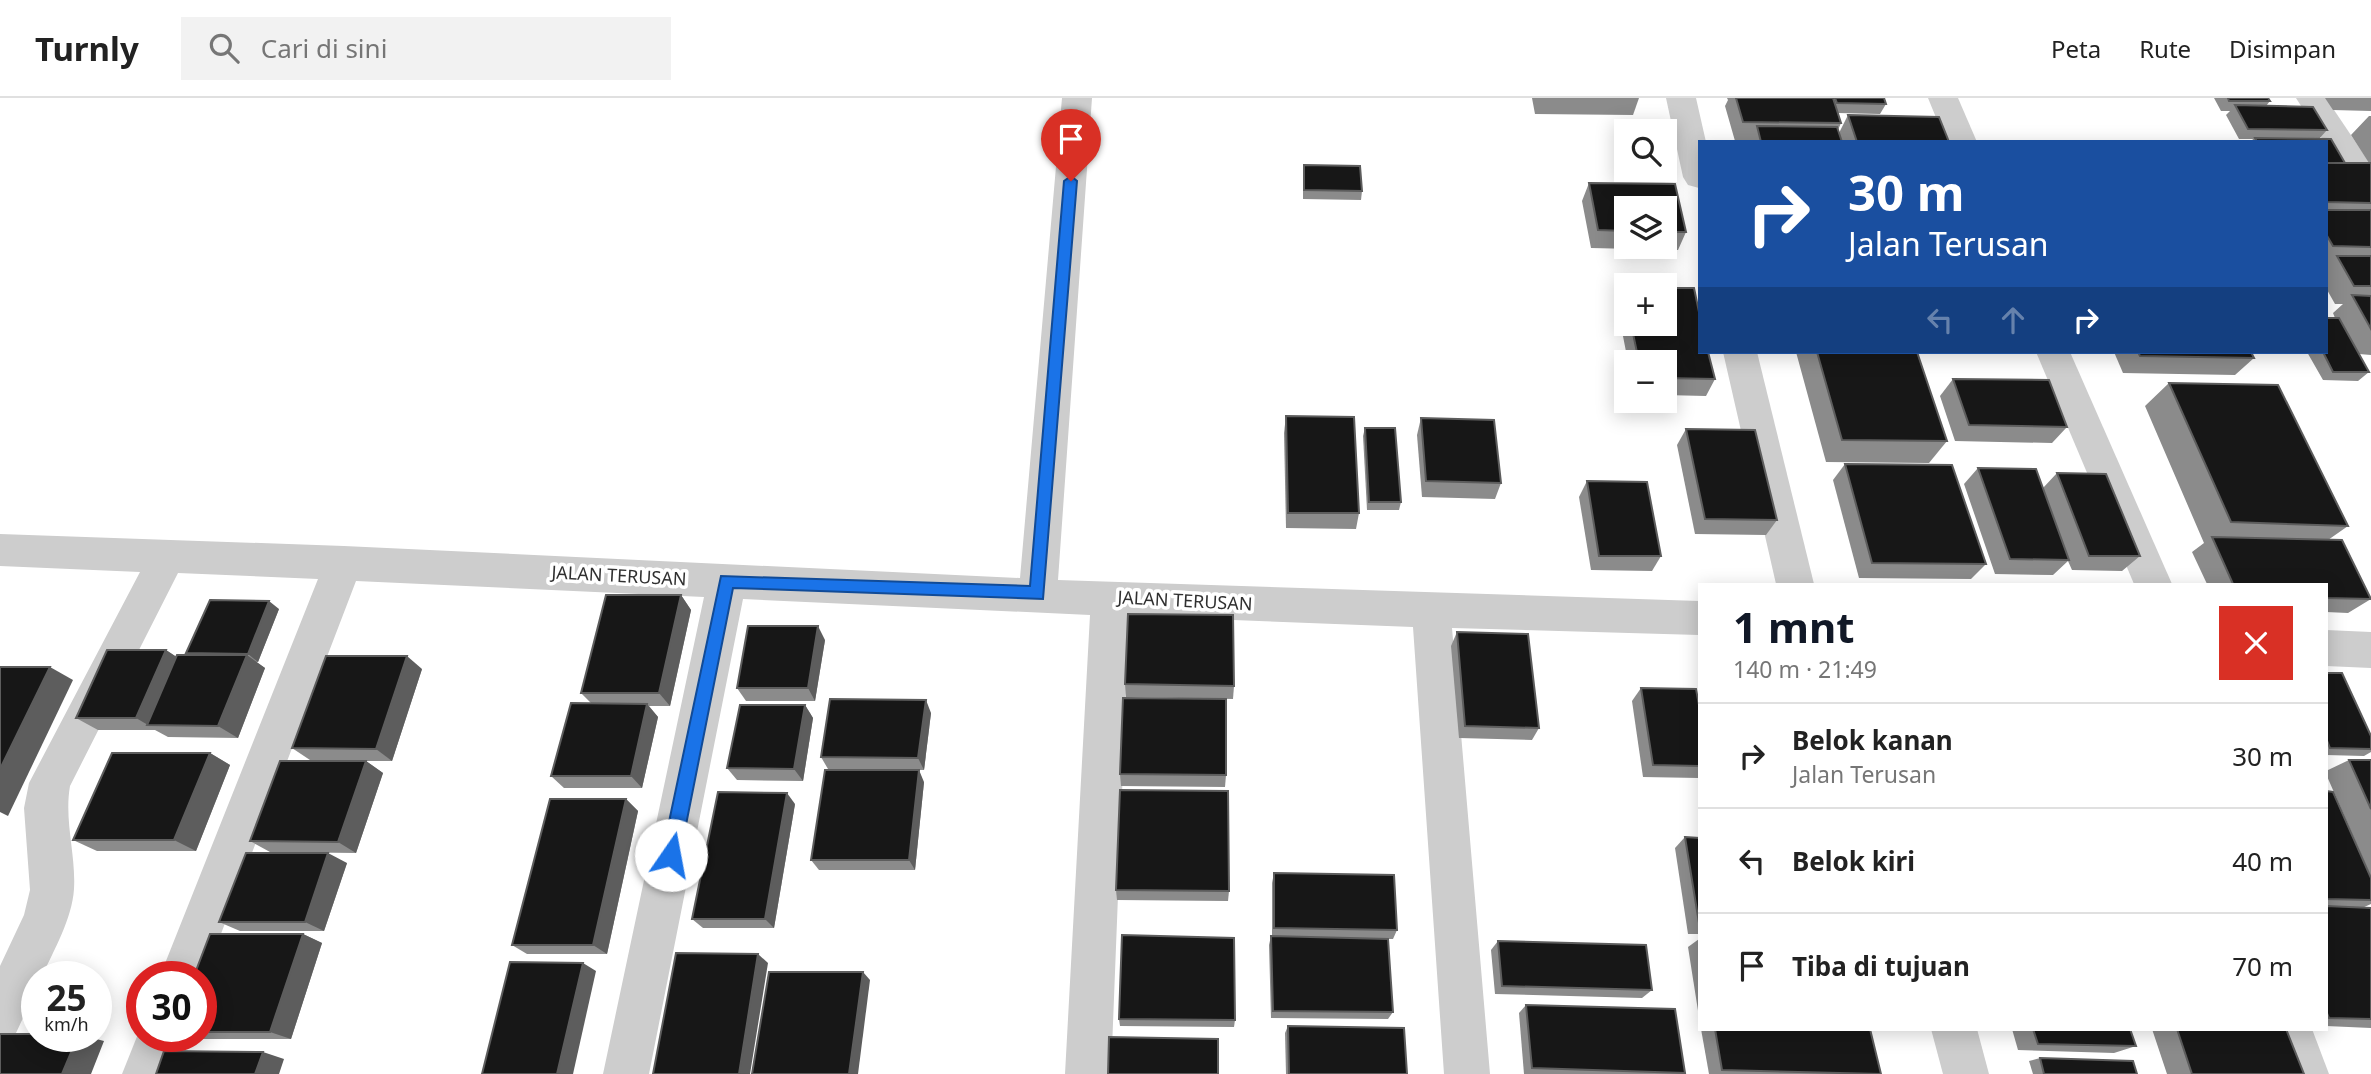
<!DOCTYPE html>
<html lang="id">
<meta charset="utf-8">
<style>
:root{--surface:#fff;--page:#f2f2f2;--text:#222;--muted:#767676;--line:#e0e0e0;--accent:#111827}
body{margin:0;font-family:"Noto Sans",sans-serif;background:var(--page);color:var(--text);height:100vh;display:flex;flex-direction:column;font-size:26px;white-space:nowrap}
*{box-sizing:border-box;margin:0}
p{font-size:23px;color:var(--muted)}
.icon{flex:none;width:38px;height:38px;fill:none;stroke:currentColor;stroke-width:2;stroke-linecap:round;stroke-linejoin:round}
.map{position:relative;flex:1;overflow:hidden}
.panel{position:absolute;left:1698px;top:485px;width:630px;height:448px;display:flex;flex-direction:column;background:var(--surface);border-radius:0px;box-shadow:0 4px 18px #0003}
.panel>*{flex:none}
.guide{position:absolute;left:1698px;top:42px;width:630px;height:214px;border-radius:0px;box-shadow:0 4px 18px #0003;background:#1a4fa0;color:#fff;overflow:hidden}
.tools{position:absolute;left:1614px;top:21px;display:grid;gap:14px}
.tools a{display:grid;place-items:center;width:63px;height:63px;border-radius:0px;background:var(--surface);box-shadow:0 4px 18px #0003;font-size:35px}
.speed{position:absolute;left:21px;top:863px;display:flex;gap:14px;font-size:35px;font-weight:700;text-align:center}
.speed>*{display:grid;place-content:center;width:91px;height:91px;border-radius:50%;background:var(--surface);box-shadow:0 4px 18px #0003;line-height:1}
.speed small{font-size:18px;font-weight:400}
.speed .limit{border:10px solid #d22;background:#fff;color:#111}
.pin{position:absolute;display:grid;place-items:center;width:60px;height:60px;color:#fff;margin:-72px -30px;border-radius:50% 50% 50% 0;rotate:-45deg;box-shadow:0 0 7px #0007}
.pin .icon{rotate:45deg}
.me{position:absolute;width:77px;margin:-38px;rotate:12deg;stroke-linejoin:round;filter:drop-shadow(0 0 5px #0008)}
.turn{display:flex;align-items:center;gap:24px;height:147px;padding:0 35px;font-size:32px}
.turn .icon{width:91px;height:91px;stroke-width:2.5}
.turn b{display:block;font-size:49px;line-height:60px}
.lanes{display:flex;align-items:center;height:66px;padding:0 35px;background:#0003;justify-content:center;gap:35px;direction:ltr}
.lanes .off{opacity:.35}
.round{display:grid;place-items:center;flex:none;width:74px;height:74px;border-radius:0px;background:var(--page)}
.head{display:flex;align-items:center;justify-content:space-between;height:119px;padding:0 35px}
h1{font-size:42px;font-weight:700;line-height:52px;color:var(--accent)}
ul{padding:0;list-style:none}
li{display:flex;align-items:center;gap:21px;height:105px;padding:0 35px;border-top:2px solid var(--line)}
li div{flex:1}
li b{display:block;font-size:26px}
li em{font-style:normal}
header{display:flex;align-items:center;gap:42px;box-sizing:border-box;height:98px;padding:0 35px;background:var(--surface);border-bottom:2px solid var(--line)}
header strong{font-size:33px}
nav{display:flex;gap:38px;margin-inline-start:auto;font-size:24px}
.search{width:490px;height:63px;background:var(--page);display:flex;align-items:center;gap:18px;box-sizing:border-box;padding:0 24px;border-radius:0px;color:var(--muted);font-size:26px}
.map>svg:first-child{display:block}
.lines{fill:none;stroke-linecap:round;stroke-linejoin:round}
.minor{fill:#cdcdcd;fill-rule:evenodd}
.wall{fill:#8b8b8b;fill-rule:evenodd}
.shaded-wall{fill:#5d5d5d}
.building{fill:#171717;stroke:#5d5d5d;stroke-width:2}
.route{fill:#1a73e8;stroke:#114b97;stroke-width:2}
.labels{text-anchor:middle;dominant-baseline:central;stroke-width:7;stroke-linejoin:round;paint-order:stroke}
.street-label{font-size:18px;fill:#303030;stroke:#fff}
</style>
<header>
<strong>Turnly</strong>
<div class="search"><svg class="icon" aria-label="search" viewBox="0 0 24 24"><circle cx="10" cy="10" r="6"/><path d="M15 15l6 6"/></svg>Cari di sini</div>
<nav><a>Peta</a><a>Rute</a><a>Disimpan</a></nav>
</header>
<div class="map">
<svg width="2371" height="976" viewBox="0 0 2371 976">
<rect width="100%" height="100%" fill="#fff"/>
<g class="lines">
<g class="minor">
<path d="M1062,0H1092L1058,482L1699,503V537L1452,530L1490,976H1444L1413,529L1129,518L1111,976H1065L1090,517L743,501L649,976H603L704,499L356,483L201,888V878H160L318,481L178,475L70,688C64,723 76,756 74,791C72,821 54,852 42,878H37V890L16,935L0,942V868L24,817L30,792L24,710L29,685L140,474L0,468V436L344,448L1020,480Z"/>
<polygon points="1666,0 1696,0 1706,44 1699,44 1699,90 1688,87 1683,79"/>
<polygon points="1928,0 1958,0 1977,44 1946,44"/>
<polygon points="2296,0 2326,0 2371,67 2371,103 2360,100"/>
<polygon points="1723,254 1757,254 1814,486 1776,486"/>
<polygon points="2036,254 2070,254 2172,486 2134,486"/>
<polygon points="2326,532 2371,534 2371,570 2326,568"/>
<polygon points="142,926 142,938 183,938 168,976 122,976"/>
<polygon points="1931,931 1977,931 1989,976 1943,976"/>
<polygon points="2266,931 2312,931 2329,976 2283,976"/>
</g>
</g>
<g class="wall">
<polygon points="1532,0 1639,0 1633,17 1535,16"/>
<polygon points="1727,0 1884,0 1886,6 1880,16 1838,15 1841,25 1838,32 1839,35 1848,17 1949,44 1750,44 1750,43 1735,43 1725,8 1728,2"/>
<polygon points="2214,0 2268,0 2270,3 2266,8 2313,9 2327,32 2319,41 2331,41 2345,65 2369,65 2351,37 2369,18 2371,18 2371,257 2359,256 2369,274 2358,283 2323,282 2307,254 2326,254 2326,220 2335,220 2333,215 2343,206 2335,206 2326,190 2326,168 2328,166 2326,166 2326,44 2251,44 2253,41 2239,41 2226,17 2230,13 2221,13"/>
<polygon points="2325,0 2371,0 2371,13 2333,12"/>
<polygon points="1304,67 1362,93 1361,102 1303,101 1303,77"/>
<path d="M1589,85L1675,86L1686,134L1678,152L1591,150L1582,103ZM1626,110H1664V149H1626Z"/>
<polygon points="1624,189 1626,189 1626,226 1664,226 1715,281 1706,298 1664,297 1664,264 1628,264 1617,207"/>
<polygon points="1796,254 1917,254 1947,343 1929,365 1826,364"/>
<polygon points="2114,254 2251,254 2254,260 2235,277 2123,275"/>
<polygon points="1953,281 2067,329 2052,345 1955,343 1940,298"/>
<polygon points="2169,285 2348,428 2328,442 2371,501 2348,515 2326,514 2326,486 2207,486 2192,454 2204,445 2145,308"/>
<polygon points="1286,318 1359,415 1356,431 1286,430 1284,335"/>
<polygon points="1421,320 1501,385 1495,401 1422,399 1417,337"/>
<polygon points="1365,330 1401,404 1399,412 1367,412 1363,338"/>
<polygon points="1686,331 1777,422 1766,437 1695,436 1677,347"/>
<polygon points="1845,366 1986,466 1971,481 1859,480 1833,382"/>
<polygon points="1978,370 2043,390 2057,375 2140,458 2122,473 2072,472 2068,463 2053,477 1995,476 1964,386"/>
<polygon points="1587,383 1661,458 1652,473 1591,472 1579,399"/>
<polygon points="681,497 691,512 670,608 649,608 658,619 642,690 564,690 551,678 591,605 581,595"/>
<polygon points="279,511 258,564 256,564 265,570 238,640 168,639 155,632 98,632 76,620 166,552 176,559 188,557 186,555"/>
<polygon points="1457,534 1539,630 1532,642 1459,640 1451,548"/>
<polygon points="825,542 815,603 746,603 737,590"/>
<polygon points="422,571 392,663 366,663 383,675 356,755 270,754 250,743 310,662 292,650"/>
<polygon points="2326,575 2371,638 2371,654 2364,658 2326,657"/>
<polygon points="1125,586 1234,588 1233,601 1126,599"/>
<polygon points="1641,590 1699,668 1699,680 1643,679 1632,603"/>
<polygon points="805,607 813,620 803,683 737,682 727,670"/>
<polygon points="931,615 924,672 828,671 821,659"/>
<polygon points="210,655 230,667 196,753 97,753 73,742"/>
<polygon points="2349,662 2371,662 2371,779 2326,676 2326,673"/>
<polygon points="1120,676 1226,677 1225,689 1121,688"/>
<polygon points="924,684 915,772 819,772 811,762"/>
<polygon points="2326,693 2371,780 2371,806 2362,810 2371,810 2371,930 2326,928"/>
<polygon points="626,701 638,713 607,856 527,856 512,847"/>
<polygon points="795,706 774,830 703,830 692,821"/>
<polygon points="1685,739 1699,740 1699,836 1688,836 1675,750"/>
<polygon points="347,765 324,833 240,833 219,824"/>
<polygon points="1274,775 1397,832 1393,841 1388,841 1393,914 1388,921 1271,920 1269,847 1271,838 1272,838 1272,785"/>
<polygon points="1116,792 1229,793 1228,803 1117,802"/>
<polygon points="303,836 322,845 291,941 197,941 187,938 201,938 201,878"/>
<polygon points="1699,841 1699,919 1688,849"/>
<polygon points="1498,843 1652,892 1642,900 1495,896 1491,852"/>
<polygon points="1526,907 1685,975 1683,976 1524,976 1519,915"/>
<polygon points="1119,921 1235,922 1234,929 1120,928"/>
<polygon points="1288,928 1407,976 1286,976 1285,935"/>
<polygon points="1701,931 1870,931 1881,976 1709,976"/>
<polygon points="2012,931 2130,931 2136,948 2114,955 2018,952"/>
<polygon points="2152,931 2286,931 2304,976 2167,976"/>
<polygon points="2040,960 2137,976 2033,976 2029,963"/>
</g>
<g class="shaded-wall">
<polygon points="681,497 691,512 670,608 659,595"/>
<polygon points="269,503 279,511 258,564 248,556"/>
<polygon points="818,528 825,542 815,603 808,590"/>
<polygon points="166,552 186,565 148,627 136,620"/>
<polygon points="247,557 265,570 238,640 218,628"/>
<polygon points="407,558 422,571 392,663 376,651"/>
<polygon points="50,569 73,582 8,718 0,714 0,671"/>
<polygon points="926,602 931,615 924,672 918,660"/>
<polygon points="647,606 658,619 642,690 631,678"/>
<polygon points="805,607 813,620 803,683 794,671"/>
<polygon points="210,655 230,667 196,753 174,742"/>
<polygon points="366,663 383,675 356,755 338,744"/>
<polygon points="919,672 924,684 915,772 909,762"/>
<polygon points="787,695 795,706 774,830 765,821"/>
<polygon points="626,701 638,713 607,856 593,847"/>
<polygon points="328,755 347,765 324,833 305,824"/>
<polygon points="303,836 322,845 291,941 270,934"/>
<polygon points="758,856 768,865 750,976 739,976"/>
<polygon points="583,865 596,873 573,976 557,976"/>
<polygon points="863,874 870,882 858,976 849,976"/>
<polygon points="78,938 85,938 104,943 91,976 62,976"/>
<polygon points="263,954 284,961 279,976 255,976"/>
</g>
<g class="building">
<polygon points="1736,0 1833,0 1841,25 1743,24"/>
<polygon points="1835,0 1884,0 1886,6 1837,5"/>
<polygon points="2228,0 2268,0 2270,3 2229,3"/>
<polygon points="2235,7 2313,9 2327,32 2248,31"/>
<polygon points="1848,17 1939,19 1949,44 1857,44"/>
<polygon points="1757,28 1837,29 1842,44 1761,44"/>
<polygon points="2255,40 2331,41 2345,65 2326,65 2326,44 2257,44"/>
<polygon points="2326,65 2371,65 2371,105 2326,104"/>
<polygon points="1304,67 1360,68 1362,93 1304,92"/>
<polygon points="1589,85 1675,86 1686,134 1664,134 1664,110 1626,110 1626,133 1598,132"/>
<polygon points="2326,112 2371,112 2371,149 2333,148 2326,136"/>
<polygon points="2337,158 2371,158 2371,188 2354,188"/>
<polygon points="1664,190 1694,190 1699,214 1699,254 1708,254 1715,281 1664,280 1664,264 1639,264 1631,226 1664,226"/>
<polygon points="2352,197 2371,198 2371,231"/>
<polygon points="2326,220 2339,220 2369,274 2333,274 2323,254 2326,254"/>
<polygon points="1817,254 1917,254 1947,343 1842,342"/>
<polygon points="2138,254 2251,254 2254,260 2140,258"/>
<polygon points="1953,281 2049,282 2067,329 1969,327"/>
<polygon points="2169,285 2278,287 2348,428 2231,424"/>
<polygon points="1286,318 1354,319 1359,415 1288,415"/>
<polygon points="1421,320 1494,322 1501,385 1426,383"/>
<polygon points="1365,330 1395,330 1401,404 1369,404"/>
<polygon points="1686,331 1755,332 1777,422 1705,421"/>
<polygon points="1845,366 1952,367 1986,466 1872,465"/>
<polygon points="1978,370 2036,371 2069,462 2010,461"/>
<polygon points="2057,375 2106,376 2140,458 2089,458"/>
<polygon points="1587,383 1647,384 1661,458 1599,458"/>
<polygon points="2212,439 2342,442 2371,501 2326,500 2326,486 2233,486"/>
<polygon points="606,497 681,497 659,595 581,595"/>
<polygon points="210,502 269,503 248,556 186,555"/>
<polygon points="1128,516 1233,517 1234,588 1125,586"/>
<polygon points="748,528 818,528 808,590 737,590"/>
<polygon points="1457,534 1528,536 1539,630 1465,628"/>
<polygon points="107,552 166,552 136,620 76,620"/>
<polygon points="177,557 247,557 218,628 147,627"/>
<polygon points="326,558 407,558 376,651 292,650"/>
<polygon points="0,569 50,569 0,671"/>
<polygon points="2326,575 2342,575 2371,638 2371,651 2330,650 2326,640"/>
<polygon points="1641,590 1696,591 1699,607 1699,668 1653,667"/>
<polygon points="1123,600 1226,601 1226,677 1120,676"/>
<polygon points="830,601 926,602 918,660 821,659"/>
<polygon points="571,605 647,606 631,678 551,678"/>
<polygon points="740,607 805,607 794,671 727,670"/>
<polygon points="112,655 210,655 174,742 73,742"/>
<polygon points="2349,662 2371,662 2371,711"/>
<polygon points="280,663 366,663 338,744 250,743"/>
<polygon points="825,672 919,672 909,762 811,762"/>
<polygon points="1120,692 1228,693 1229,793 1116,792"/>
<polygon points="2326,693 2333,694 2371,780 2371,802 2326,801"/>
<polygon points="718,694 787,695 765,821 692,821"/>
<polygon points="550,701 626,701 593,847 512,847"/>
<polygon points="1685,739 1699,740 1699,825"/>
<polygon points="246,755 328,755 305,824 219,824"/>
<polygon points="1274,775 1394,777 1397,832 1274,830"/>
<polygon points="2326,808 2371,810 2371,921 2329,920 2326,913"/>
<polygon points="210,836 303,836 270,934 201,934 201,878 194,878"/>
<polygon points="1122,837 1234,840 1235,922 1119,921"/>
<polygon points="1271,838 1388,841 1393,914 1273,913"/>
<polygon points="1498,843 1646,847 1652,892 1502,888"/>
<polygon points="676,855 758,856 739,976 653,976"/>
<polygon points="510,864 583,865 557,976 482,976"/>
<polygon points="769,874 863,874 849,976 752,976"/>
<polygon points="1526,907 1675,911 1685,975 1532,970"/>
<polygon points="1288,928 1404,930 1407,976 1289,976"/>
<polygon points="1715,931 1870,931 1881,976 1722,972"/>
<polygon points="2033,931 2130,931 2136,948 2038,946"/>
<polygon points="2177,931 2286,931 2304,976 2192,976"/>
<polygon points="0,936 37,936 37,938 78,938 62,976 0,976"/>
<polygon points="1109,939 1218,941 1218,976 1108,976"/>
<polygon points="164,953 263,954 255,976 156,976"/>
<polygon points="2040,960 2133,963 2137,976 2044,976"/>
</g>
<polygon class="route" points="1071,78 1077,83 1043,501 733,490 680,757 677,763 671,765 664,763 662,757 721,478 1030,488 1064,83"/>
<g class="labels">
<g class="street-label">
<text transform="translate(619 477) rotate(3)">JALAN TERUSAN</text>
<text transform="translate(1185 502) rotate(3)">JALAN TERUSAN</text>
</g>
</g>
</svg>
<div class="tools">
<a><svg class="icon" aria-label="search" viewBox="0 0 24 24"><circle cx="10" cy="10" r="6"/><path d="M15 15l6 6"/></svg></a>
<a><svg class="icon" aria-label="layers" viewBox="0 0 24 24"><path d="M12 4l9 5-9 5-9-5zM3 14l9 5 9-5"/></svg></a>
<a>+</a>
<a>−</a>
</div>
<div class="speed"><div>25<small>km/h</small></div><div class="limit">30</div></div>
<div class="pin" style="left:1071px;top:83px;background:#d93025"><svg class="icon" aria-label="arrive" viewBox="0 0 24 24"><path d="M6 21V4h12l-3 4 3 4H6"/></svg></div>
<svg class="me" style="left:671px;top:757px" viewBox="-20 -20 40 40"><circle r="19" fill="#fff"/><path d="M0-13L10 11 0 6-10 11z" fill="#1a73e8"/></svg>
<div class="guide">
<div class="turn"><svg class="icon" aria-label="right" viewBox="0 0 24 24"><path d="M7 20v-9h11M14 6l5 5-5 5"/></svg><div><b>30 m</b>Jalan Terusan</div></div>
<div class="lanes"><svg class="icon off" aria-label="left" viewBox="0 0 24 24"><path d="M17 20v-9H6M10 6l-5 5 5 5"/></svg><svg class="icon off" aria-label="ahead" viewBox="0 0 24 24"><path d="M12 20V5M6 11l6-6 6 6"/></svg><svg class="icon" aria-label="right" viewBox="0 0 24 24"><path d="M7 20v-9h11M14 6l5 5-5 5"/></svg></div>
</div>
<section class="panel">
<div class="head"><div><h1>1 mnt</h1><p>140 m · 21:49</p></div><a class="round" style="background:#d93025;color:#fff"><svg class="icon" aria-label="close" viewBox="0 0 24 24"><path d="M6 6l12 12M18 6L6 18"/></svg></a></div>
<ul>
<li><svg class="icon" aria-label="right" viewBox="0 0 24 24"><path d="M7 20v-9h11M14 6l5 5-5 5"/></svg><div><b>Belok kanan</b><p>Jalan Terusan</p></div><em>30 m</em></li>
<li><svg class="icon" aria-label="left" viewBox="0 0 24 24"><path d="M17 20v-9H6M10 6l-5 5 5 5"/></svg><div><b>Belok kiri</b></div><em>40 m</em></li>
<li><svg class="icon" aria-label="arrive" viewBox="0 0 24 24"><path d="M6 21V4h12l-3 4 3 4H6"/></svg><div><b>Tiba di tujuan</b></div><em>70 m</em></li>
</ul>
</section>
</div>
